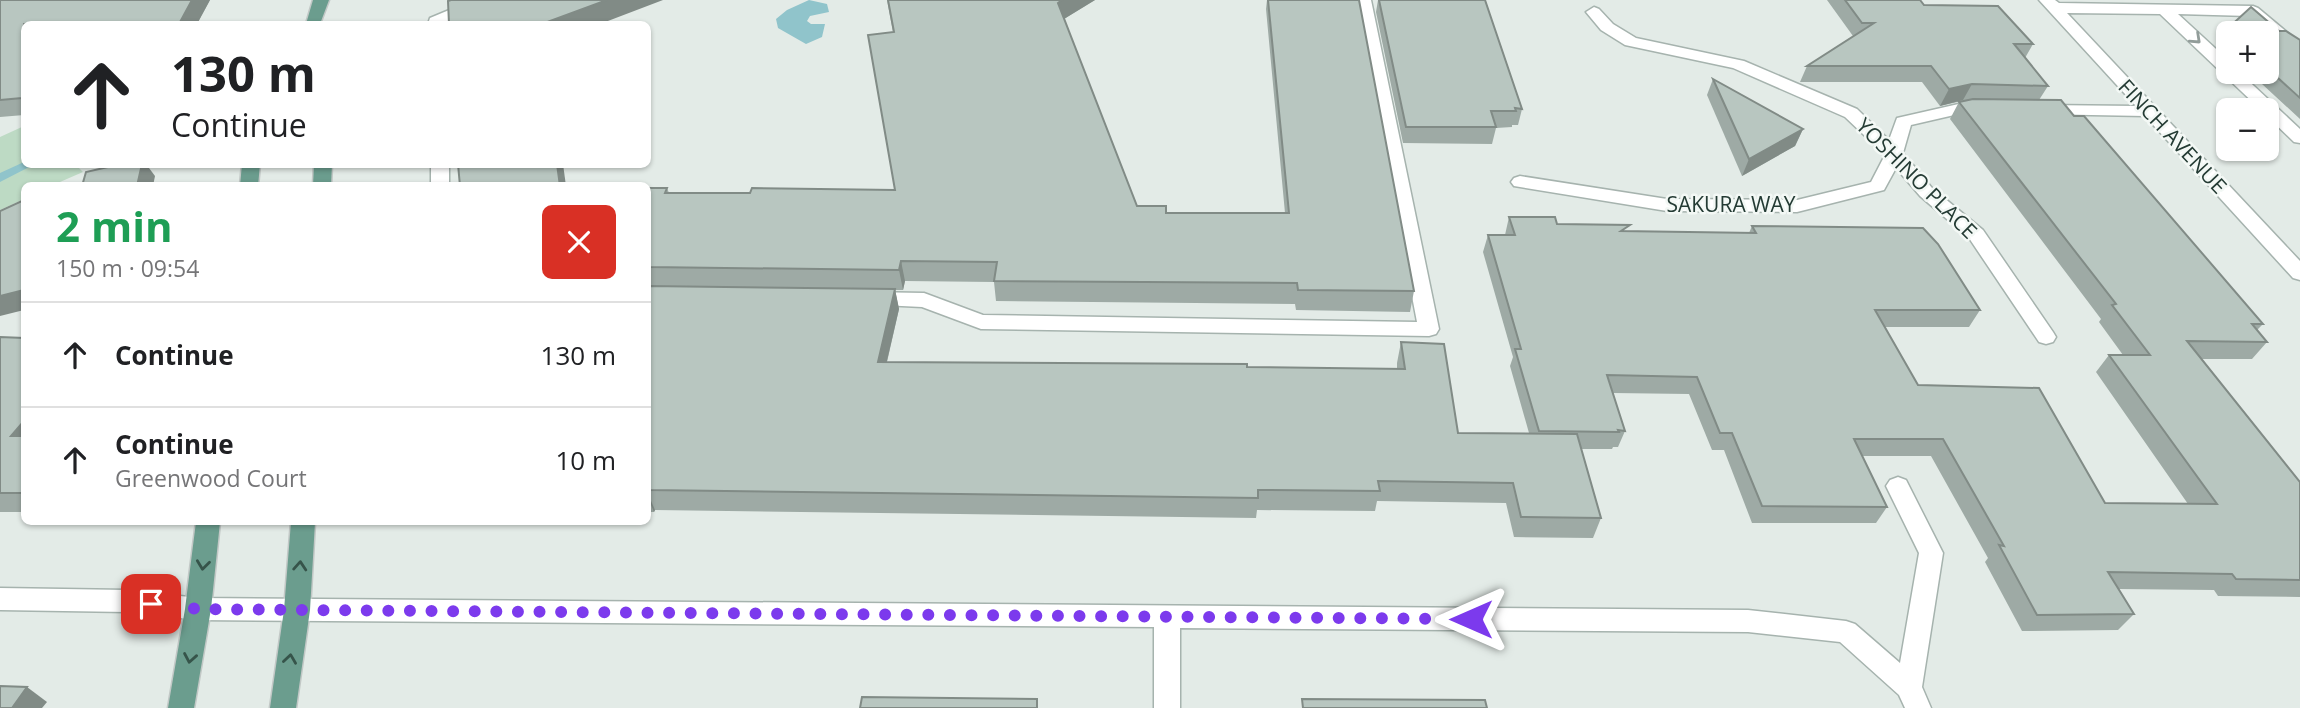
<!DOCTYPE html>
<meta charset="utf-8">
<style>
:root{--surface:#fff;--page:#f6f6f6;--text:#202124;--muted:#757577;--line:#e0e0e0}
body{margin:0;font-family:"Open Sans",sans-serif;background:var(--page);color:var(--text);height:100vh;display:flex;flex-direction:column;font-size:26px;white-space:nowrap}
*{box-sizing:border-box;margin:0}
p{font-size:23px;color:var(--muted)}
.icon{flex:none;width:38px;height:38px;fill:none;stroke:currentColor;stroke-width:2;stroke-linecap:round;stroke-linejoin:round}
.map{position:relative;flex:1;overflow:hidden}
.panel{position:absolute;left:21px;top:182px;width:630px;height:343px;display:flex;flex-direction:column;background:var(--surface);border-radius:10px;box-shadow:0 2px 5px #0004}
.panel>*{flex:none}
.top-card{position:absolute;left:21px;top:21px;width:630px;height:147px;border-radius:10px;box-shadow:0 2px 5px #0004;background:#fff;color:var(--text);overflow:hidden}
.tools{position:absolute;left:2216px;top:21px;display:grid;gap:14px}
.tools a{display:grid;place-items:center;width:63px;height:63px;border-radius:10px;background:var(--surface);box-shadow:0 2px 5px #0004;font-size:35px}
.pin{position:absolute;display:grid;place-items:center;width:60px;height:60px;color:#fff;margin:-30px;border-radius:14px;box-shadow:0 4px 10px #0006}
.me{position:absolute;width:77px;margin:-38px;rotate:270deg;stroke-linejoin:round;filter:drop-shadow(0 0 5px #0008)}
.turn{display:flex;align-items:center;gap:24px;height:147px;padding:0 35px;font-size:32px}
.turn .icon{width:91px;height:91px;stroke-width:2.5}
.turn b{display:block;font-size:49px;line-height:60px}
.round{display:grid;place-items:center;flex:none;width:74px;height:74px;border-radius:10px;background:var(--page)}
.overview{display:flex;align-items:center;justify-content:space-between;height:119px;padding:0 35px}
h1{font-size:42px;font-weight:700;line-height:52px;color:#1e9e55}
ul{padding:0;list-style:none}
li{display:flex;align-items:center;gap:21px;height:105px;padding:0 35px;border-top:2px solid var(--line)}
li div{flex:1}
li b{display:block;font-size:26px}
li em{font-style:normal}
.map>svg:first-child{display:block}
.green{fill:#bddac4}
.water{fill:#90c4cb}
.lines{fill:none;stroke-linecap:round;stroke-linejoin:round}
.stream{fill:#90c4cb;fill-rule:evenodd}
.minor-casing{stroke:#a6b3ae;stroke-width:3}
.major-casing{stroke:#c2c8c6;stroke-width:3}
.minor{fill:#fff;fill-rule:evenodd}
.major{fill:#6b9d8e;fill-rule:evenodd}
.wall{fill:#9eaaa5}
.shaded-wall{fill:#818b86}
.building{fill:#b8c6c0;stroke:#818b86;stroke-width:2}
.oneway{stroke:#929d9a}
.oneway2{stroke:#36544a}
.route{stroke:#7c3aed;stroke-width:12;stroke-dasharray:0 21.6}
.labels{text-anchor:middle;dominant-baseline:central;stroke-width:5;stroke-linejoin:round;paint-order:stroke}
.street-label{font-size:21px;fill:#243b34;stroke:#f3f8f5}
</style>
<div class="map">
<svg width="2300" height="708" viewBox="0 0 2300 708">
<rect width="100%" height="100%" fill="#e3ebe7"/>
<polygon class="green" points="24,126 24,164 76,165 83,172 53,185 24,186 24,199 0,210 0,137"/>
<polygon class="water" points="809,0 827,4 829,12 810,16 807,21 811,24 825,24 822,37 806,44 778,28 776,19 787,10"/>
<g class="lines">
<polygon class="stream" points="24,162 24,164 35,164 0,182 0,173"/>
<g class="minor-casing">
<g id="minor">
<polygon points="473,0 494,0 443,24 428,24 430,18"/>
<polygon points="1355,0 1371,0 1439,329 1436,334 1429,336 981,329 922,307 861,304 858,299 861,294 868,292 924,293 983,315 1417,322"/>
<polygon points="2039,0 2055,0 2059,3 2253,6 2258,8 2300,43 2300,56 2294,54 2249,16 2178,14 2228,60 2228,72 2239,72 2300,129 2300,143 2294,142 2266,115 2266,110 2261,110 2160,14 2067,13 2300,261 2300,280 2293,278 2145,116 2037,114 2034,110 2043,105 2136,106"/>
<polygon points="1594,7 1599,9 1613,24 1636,38 1744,61 1857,109 1889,140 1897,118 1963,103 1989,105 1992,109 1989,113 1963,113 1911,125 1903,153 1932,188 1983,230 2053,332 2056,337 2053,342 2046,344 2039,342 1969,238 1920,196 1896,168 1884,190 1797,212 1667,211 1514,186 1511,182 1514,178 1520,176 1667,199 1797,200 1871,182 1885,155 1845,117 1733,68 1625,45 1601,30 1586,12"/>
<rect x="431" y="164" width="18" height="22"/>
<polygon points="1898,477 1906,480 1943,553 1922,687 1931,708 1905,708 1899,695 1840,642 1748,632 1180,628 1180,708 1154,708 1154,627 198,620 127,612 0,610 0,588 127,590 198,598 1748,610 1846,621 1855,624 1900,663 1919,553 1886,486 1890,480"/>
</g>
</g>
<g class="major-casing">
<g id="major">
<polygon points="313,0 329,0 320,24 306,24"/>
<polygon points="242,164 260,164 258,186 240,186"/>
<polygon points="314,164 332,164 331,186 313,186"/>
<polygon points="196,522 220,522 211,609 194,708 168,708 185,609"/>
<polygon points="291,522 315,522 310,610 296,708 270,708 284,610"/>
</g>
</g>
<use href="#minor" class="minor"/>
<use href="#major" class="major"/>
</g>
<g class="wall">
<polygon points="0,0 210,0 197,24 24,24 24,115 0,117"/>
<polygon points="887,0 1095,0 1064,19 1137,206 1166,213 1285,213 1266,9 1267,0 1359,0 1414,291 1410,312 1296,310 1295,304 996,301 994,282 905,281 903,290 895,290 899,309 887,362 1397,369 1397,363 1401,342 1458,433 1529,433 1510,366 1513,357 1483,252 1488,235 1505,235 1509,217 1557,224 1628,231 1749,233 1752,226 1980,310 1969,327 1885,327 1918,385 2105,503 2188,504 2096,372 2109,355 2123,355 2099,322 2101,319 1950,119 1959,102 1966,100 1940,106 1922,82 1800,82 1807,66 1853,36 1827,0 1920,0 1924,5 2033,44 2025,58 2048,86 2039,100 2074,116 2263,324 2257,330 2267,342 2252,359 2201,359 2300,482 2300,597 2218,596 2214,590 2119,589 2134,614 2118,630 2022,631 1985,562 1988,558 1931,456 1862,456 1887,507 1876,523 1752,523 1724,450 1712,450 1689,394 1613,393 1625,431 1618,447 1613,447 1612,449 1581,449 1601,518 1593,538 1514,537 1506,503 1377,501 1375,511 1257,510 1256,518 655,510 654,512 648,512 648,188 667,188 669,193 750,193 895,190 893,32"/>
<polygon points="1378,0 1485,0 1522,109 1518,125 1512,125 1512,127 1496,128 1492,144 1403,143 1376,12"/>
<polygon points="2226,30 2279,31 2300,40 2300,119 2249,72 2266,72 2266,33 2228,33 2228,52 2218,43"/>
<polygon points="1713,79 1803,129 1795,146 1742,176 1707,95"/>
<polygon points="0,337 24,338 24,512 0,512"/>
</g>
<g class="shaded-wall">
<polygon points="192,0 210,0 197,24 179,24"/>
<polygon points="607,0 663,0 600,24 542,24"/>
<polygon points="1062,0 1095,0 1059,22 1058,3"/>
<polygon points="1972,84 1963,100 1940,106 1949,89"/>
<polygon points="1803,129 1795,146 1742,176 1749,159"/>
<polygon points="142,164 146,164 155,176 153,186 137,186"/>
<polygon points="557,164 563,164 566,186 560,186"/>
<polygon points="901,261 905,281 903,290 899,270"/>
<polygon points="895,289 899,309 882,382 878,362"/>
<polygon points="24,290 24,310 0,316 0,296"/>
<polygon points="24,421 24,449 11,436"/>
<polygon points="648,494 655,510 654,512 648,498"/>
<polygon points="27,687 47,702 42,708 12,708"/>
</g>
<g class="building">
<polygon points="0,0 192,0 179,24 24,24 24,95 22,98 0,100"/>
<polygon points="451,0 607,0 542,24 449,24 448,1"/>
<polygon points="888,0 1062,0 1058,3 1137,206 1166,206 1166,213 1289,213 1268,0 1359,0 1414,291 1298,290 1297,283 994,281 997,262 901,261 899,270 648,267 648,188 667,188 665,193 750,193 752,188 895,190 868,35 894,32"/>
<polygon points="1379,0 1485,0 1522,109 1515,108 1516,111 1491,111 1496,127 1406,127"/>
<polygon points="1845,0 1920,0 1924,5 1998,6 2033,44 2014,44 2048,86 1972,84 1949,89 1931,66 1807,66 1874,23 1862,23"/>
<polygon points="2251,7 2279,31 2286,31 2300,40 2300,98 2266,67 2266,33 2229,33 2226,30"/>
<polygon points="1713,79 1803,129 1749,159"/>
<polygon points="1973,99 2061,100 2074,116 2084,116 2263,324 2252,324 2267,342 2187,341 2300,482 2300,580 2236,579 2232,574 2108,572 2134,614 2037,615 1999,545 2004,546 1943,439 1854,439 1887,507 1762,506 1732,433 1720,433 1697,377 1607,375 1625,431 1618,430 1619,432 1539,431 1515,349 1521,349 1488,235 1515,235 1509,217 1555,217 1557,224 1630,225 1621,231 1756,233 1752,226 1923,228 1938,244 1980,310 1875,310 1918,385 2039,388 2105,503 2217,504 2109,355 2150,355 2112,305 2116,304 1959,102"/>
<polygon points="121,164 142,164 137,186 82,186 86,172"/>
<polygon points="458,164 557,164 560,186 460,186"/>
<polygon points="24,200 24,290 0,296 0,211"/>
<polygon points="648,286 895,289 878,362 1247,364 1247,367 1405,369 1401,342 1444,344 1458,433 1577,434 1601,518 1521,517 1513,483 1378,481 1380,491 1258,490 1258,498 648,490"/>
<polygon points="0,337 24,338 24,421 11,436 24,436 24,493 0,493"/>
<polygon points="0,686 27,687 12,708 0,708"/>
<polygon points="862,697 1037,699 1037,708 860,708"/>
<polygon points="1302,699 1485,700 1487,708 1303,708"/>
</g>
<defs><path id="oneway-chevron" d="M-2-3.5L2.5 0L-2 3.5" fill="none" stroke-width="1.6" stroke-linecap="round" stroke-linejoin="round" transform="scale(1.75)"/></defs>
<use class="oneway" href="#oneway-chevron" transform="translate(2196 39) rotate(43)"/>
<g class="oneway2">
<use href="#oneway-chevron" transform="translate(203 565) rotate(97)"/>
<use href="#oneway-chevron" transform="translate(300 566) rotate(-86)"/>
<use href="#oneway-chevron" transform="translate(190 658) rotate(100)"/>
<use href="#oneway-chevron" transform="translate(290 659) rotate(-82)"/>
</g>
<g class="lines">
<polyline class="route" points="151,604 198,609 297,610 1471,619"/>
</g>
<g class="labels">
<g class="street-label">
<text transform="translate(2173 136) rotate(47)">FINCH AVENUE</text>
<text transform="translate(1917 178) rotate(45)">YOSHINO PLACE</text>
<text x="1731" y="204">SAKURA WAY</text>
</g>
</g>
</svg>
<div class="tools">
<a>+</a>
<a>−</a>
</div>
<div class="pin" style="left:151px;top:604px;background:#d93025"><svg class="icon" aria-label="arrive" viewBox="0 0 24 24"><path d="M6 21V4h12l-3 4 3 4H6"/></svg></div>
<svg class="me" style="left:1471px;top:619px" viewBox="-20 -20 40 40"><path d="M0-17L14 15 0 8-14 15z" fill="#7c3aed" stroke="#fff" stroke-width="4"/></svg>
<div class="top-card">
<div class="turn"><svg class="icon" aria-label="ahead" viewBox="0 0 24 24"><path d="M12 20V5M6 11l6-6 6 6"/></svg><div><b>130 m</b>Continue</div></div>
</div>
<section class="panel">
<div class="overview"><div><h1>2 min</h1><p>150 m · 09:54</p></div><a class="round" style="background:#d93025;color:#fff"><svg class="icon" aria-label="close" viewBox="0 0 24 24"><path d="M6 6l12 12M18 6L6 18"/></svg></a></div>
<ul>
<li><svg class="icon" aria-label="ahead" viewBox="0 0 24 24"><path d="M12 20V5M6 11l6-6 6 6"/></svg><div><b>Continue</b></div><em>130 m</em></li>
<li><svg class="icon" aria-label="ahead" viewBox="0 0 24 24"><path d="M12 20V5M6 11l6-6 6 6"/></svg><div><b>Continue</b><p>Greenwood Court</p></div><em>10 m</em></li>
</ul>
</section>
</div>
